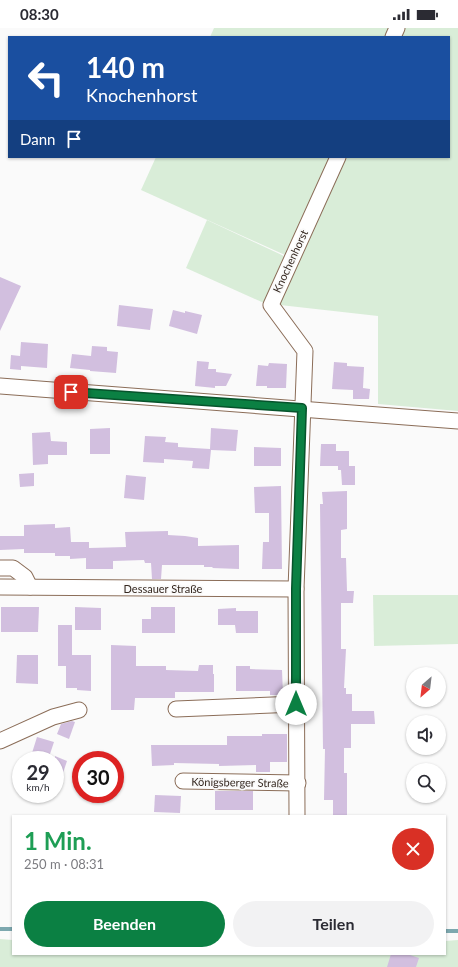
<!DOCTYPE html>
<html lang="de">
<meta charset="utf-8">
<style>
:root{--surface:#fff;--page:#f2f2f3;--text:#2b2b33;--muted:#7c7c81;--accent:#0b8043}
body{margin:0;font-family:Lato,sans-serif;background:var(--page);color:var(--text);height:100vh;display:flex;flex-direction:column;font-size:15px;white-space:nowrap}
*{box-sizing:border-box;margin:0}
p{font-size:13px;color:var(--muted)}
.icon{flex:none;width:22px;height:22px;fill:none;stroke:currentColor;stroke-width:2;stroke-linecap:round;stroke-linejoin:round}
.map{position:relative;flex:1;overflow:hidden}
.sheet{position:absolute;left:12px;top:787px;width:434px;height:140px;display:flex;flex-direction:column;background:var(--surface);border-radius:0px;box-shadow:0 1px 3px #0004}
.sheet>*{flex:none}
.banner{position:absolute;left:8px;top:8px;width:442px;height:122px;border-radius:0px;box-shadow:0 1px 3px #0004;background:#1a4fa0;color:#fff;overflow:hidden}
.needle{width:26px;rotate:208deg}
.controls{position:absolute;left:406px;top:639px;display:grid;gap:8px}
.controls a{display:grid;place-items:center;width:40px;height:40px;border-radius:50%;background:var(--surface);box-shadow:0 1px 3px #0004;font-size:20px}
.speed{position:absolute;left:12px;top:723px;display:flex;gap:8px;font-size:20px;font-weight:700;text-align:center}
.speed>*{display:grid;place-content:center;width:52px;height:52px;border-radius:50%;background:var(--surface);box-shadow:0 1px 3px #0004;line-height:1}
.speed small{font-size:10px;font-weight:400}
.speed .limit{border:6px solid #d22;background:#fff;color:#111}
.pin{position:absolute;display:grid;place-items:center;width:34px;height:34px;color:#fff;margin:-17px;border-radius:8px;box-shadow:0 2px 6px #0006}
.me{position:absolute;width:44px;margin:-22px;rotate:0deg;stroke-linejoin:round;filter:drop-shadow(0 0 3px #0008)}
.turn{display:flex;align-items:center;gap:14px;height:84px;padding:0 12px;font-size:18px}
.turn .icon{width:52px;height:52px;stroke-width:2.5}
.turn b{display:block;font-size:28px;line-height:34px}
.then{display:flex;align-items:center;height:38px;padding:0 12px;background:#0003;gap:8px;font-size:15px}
.round{display:grid;place-items:center;flex:none;width:42px;height:42px;border-radius:21px;background:var(--page)}
.summary{display:flex;align-items:center;justify-content:space-between;height:68px;padding:0 12px}
h1{font-size:24px;font-weight:700;line-height:30px;color:#1e9e55}
.button{display:flex;gap:8px;margin-top:auto;padding:8px 12px}
.button a{flex:1;height:46px;border-radius:24px;background:var(--accent);color:#fff;font-size:16px;font-weight:700;line-height:46px;text-align:center}
.button a+a{background:var(--page);color:var(--text)}
.status{display:flex;justify-content:space-between;align-items:center;height:28px;padding:0 20px;background:var(--surface);direction:ltr}
.status svg{height:11px;fill:currentColor}
.map>svg:first-child{display:block}
.green{fill:#d9edd8}
.lines{fill:none;stroke-linecap:round;stroke-linejoin:round}
.stream{stroke:#7da8af;stroke-width:4}
.building{fill:#d2bfdf}
.minor-casing{stroke:#8b6d58;stroke-width:17}
.minor{stroke:#fff;stroke-width:15}
.route-casing{stroke:#07532c;stroke-width:10}
.route{stroke:#0b8043;stroke-width:7}
.labels{text-anchor:middle;dominant-baseline:central;stroke-width:3.5;stroke-linejoin:round;paint-order:stroke}
.street-label{font-size:11px;fill:#352820;stroke:#fafafa}
</style>
<div class="status"><b>08:30</b><svg viewBox="0 0 49 12"><path d="M0 12V9h3v3zM5 12V6h3v6zM10 12V3h3v9zM15 12V0h3v12zM26 1h20v11H26zM47 4h2v5h-2z"/></svg></div>
<div class="map">
<svg width="458" height="939" viewBox="0 0 458 939">
<rect width="100%" height="100%" fill="#fafafa"/>
<g class="green">
<polygon points="214,0 389,0 385,9 210,9"/>
<polygon points="403,0 458,0 458,383 378,376 378,288 280,277 282,264 344,129 449,129 449,9 399,9"/>
<polygon points="156,129 330,129 285,227 141,162"/>
<polygon points="207,192 284,228 264,275 186,240"/>
<polygon points="373,567 458,567 458,616 374,618"/>
<polygon points="0,911 13,912 13,926 445,926 445,913 458,912 458,939 0,939"/>
</g>
<g class="lines">
<g class="stream">
<polyline points="0,901 13,901"/>
<polyline points="445,903 458,903"/>
</g>
</g>
<g class="building">
<polygon points="0,249 21,258 0,303"/>
<polygon points="119,277 153,281 150,302 117,298"/>
<polygon points="173,282 185,285 185,283 202,287 197,306 169,298"/>
<polygon points="21,314 48,316 47,340 21,338 21,342 10,341 11,327 20,328"/>
<polygon points="92,318 107,319 107,323 118,324 116,345 90,343 90,342 70,340 72,326 91,328"/>
<polygon points="197,333 209,334 208,341 216,341 216,344 232,346 226,358 215,358 215,360 195,358"/>
<polygon points="334,334 347,335 347,338 364,339 363,360 370,361 369,371 353,371 353,362 332,361"/>
<polygon points="269,335 287,336 286,360 267,360 267,358 256,358 258,337 268,338"/>
<polygon points="110,400 110,426 90,426 90,401"/>
<polygon points="211,400 238,402 236,423 211,422 209,441 192,440 193,433 164,431 164,435 143,434 145,408 166,409 165,414 178,415 178,419 210,421"/>
<polygon points="50,404 51,413 67,414 67,427 48,427 48,436 33,437 32,405"/>
<polygon points="321,416 336,416 336,423 349,423 349,438 355,438 355,457 342,457 341,442 338,442 338,438 320,438"/>
<polygon points="254,419 281,420 281,438 254,438"/>
<polygon points="34,445 34,458 20,459 19,446"/>
<polygon points="126,447 146,449 144,472 124,470"/>
<polygon points="281,458 282,541 262,541 263,514 269,514 269,485 255,485 254,459"/>
<polygon points="347,463 347,501 341,502 341,530 346,530 347,563 354,563 353,575 341,575 341,621 346,621 344,660 346,660 346,666 352,666 352,683 374,683 375,696 351,696 351,720 344,720 344,745 347,745 347,788 333,788 333,772 324,772 325,721 323,721 320,476 323,476 322,464"/>
<polygon points="55,496 55,500 70,499 71,514 89,514 89,520 126,519 125,504 168,503 168,507 185,508 198,510 198,518 239,517 239,541 212,540 213,539 204,539 204,537 162,537 161,551 152,551 151,535 145,535 144,532 113,533 113,541 86,541 86,530 70,531 70,528 55,528 55,525 24,525 24,521 0,522 0,508 24,508 24,497"/>
<polygon points="1,579 39,579 38,604 1,604"/>
<polygon points="75,579 101,580 101,602 75,602"/>
<polygon points="151,579 175,579 175,605 142,605 142,591 151,591"/>
<polygon points="236,580 236,583 258,583 258,605 236,605 235,597 218,597 218,581"/>
<polygon points="58,597 72,597 72,627 91,627 91,663 77,662 77,660 66,660 66,638 58,638"/>
<polygon points="111,617 136,618 136,638 166,638 166,642 198,643 199,637 213,637 213,646 214,646 214,664 175,664 175,670 135,670 134,682 111,682"/>
<polygon points="17,627 38,627 38,656 16,655"/>
<polygon points="236,638 250,638 250,641 282,642 283,667 270,667 270,663 236,663"/>
<polygon points="72,693 75,694 69,711 57,706 61,696"/>
<polygon points="262,706 287,706 287,734 270,734 270,744 256,744 256,737 219,738 219,736 174,735 174,737 152,738 151,717 227,717 227,708 262,708"/>
<polygon points="37,709 54,714 48,732 33,732 35,726 32,725"/>
<polygon points="55,728 67,733 57,763 55,762"/>
<rect x="215" y="763" width="38" height="19"/>
<polygon points="155,767 181,768 180,785 154,784"/>
<polygon points="391,926 407,926 419,930 416,939 387,939"/>
</g>
<g class="lines">
<g class="minor-casing">
<g id="minor">
<polyline points="393,9 397,0"/>
<polyline points="0,358 458,393"/>
<polyline points="0,540 13,540 25,549 30,559"/>
<polyline points="0,559 296,561"/>
<polyline points="176,681 296,676"/>
<polyline points="0,713 53,689 79,682"/>
<polyline points="183,753 298,755"/>
<polyline points="297,788 296,561 305,323 271,277 338,129"/>
</g>
</g>
<use href="#minor" class="minor"/>
</g>
<g class="lines">
<g class="route-casing">
<polyline id="route" points="71,364 302,380 296,561 296,676"/>
</g>
<use href="#route" class="route"/>
</g>
<g class="labels">
<g class="street-label">
<text transform="translate(290 233) rotate(-65)">Knochenhorst</text>
<text x="163" y="560">Dessauer Straße</text>
<text transform="translate(240 754) rotate(1)">Königsberger Straße</text>
</g>
</g>
</svg>
<div class="controls">
<a><svg class="needle" viewBox="-14 -14 28 28"><path d="M0-13l5 13h-10z" fill="#e53935"/><path d="M0 13l5-13h-10z" fill="#7c7c81"/></svg></a>
<a><svg class="icon" aria-label="sound" viewBox="0 0 24 24"><path d="M4 9h4l5-4v14l-5-4H4zM17 9q2 3 0 6"/></svg></a>
<a><svg class="icon" aria-label="search" viewBox="0 0 24 24"><circle cx="10" cy="10" r="6"/><path d="M15 15l6 6"/></svg></a>
</div>
<div class="speed"><div>29<small>km/h</small></div><div class="limit">30</div></div>
<div class="pin" style="left:71px;top:364px;background:#d93025"><svg class="icon" aria-label="arrive" viewBox="0 0 24 24"><path d="M6 21V4h12l-3 4 3 4H6"/></svg></div>
<svg class="me" style="left:296px;top:676px" viewBox="-20 -20 40 40"><circle r="19" fill="#fff"/><path d="M0-13L10 11 0 6-10 11z" fill="#0b8043"/></svg>
<div class="banner">
<div class="turn"><svg class="icon" aria-label="left" viewBox="0 0 24 24"><path d="M17 20v-9H6M10 6l-5 5 5 5"/></svg><div><b>140 m</b>Knochenhorst</div></div>
<div class="then">Dann<svg class="icon" aria-label="arrive" viewBox="0 0 24 24"><path d="M6 21V4h12l-3 4 3 4H6"/></svg></div>
</div>
<section class="sheet">
<div class="summary"><div><h1>1 Min.</h1><p>250 m · 08:31</p></div><a class="round" style="background:#d93025;color:#fff"><svg class="icon" aria-label="close" viewBox="0 0 24 24"><path d="M6 6l12 12M18 6L6 18"/></svg></a></div>
<div class="button"><a>Beenden</a><a>Teilen</a></div>
</section>
</div>
